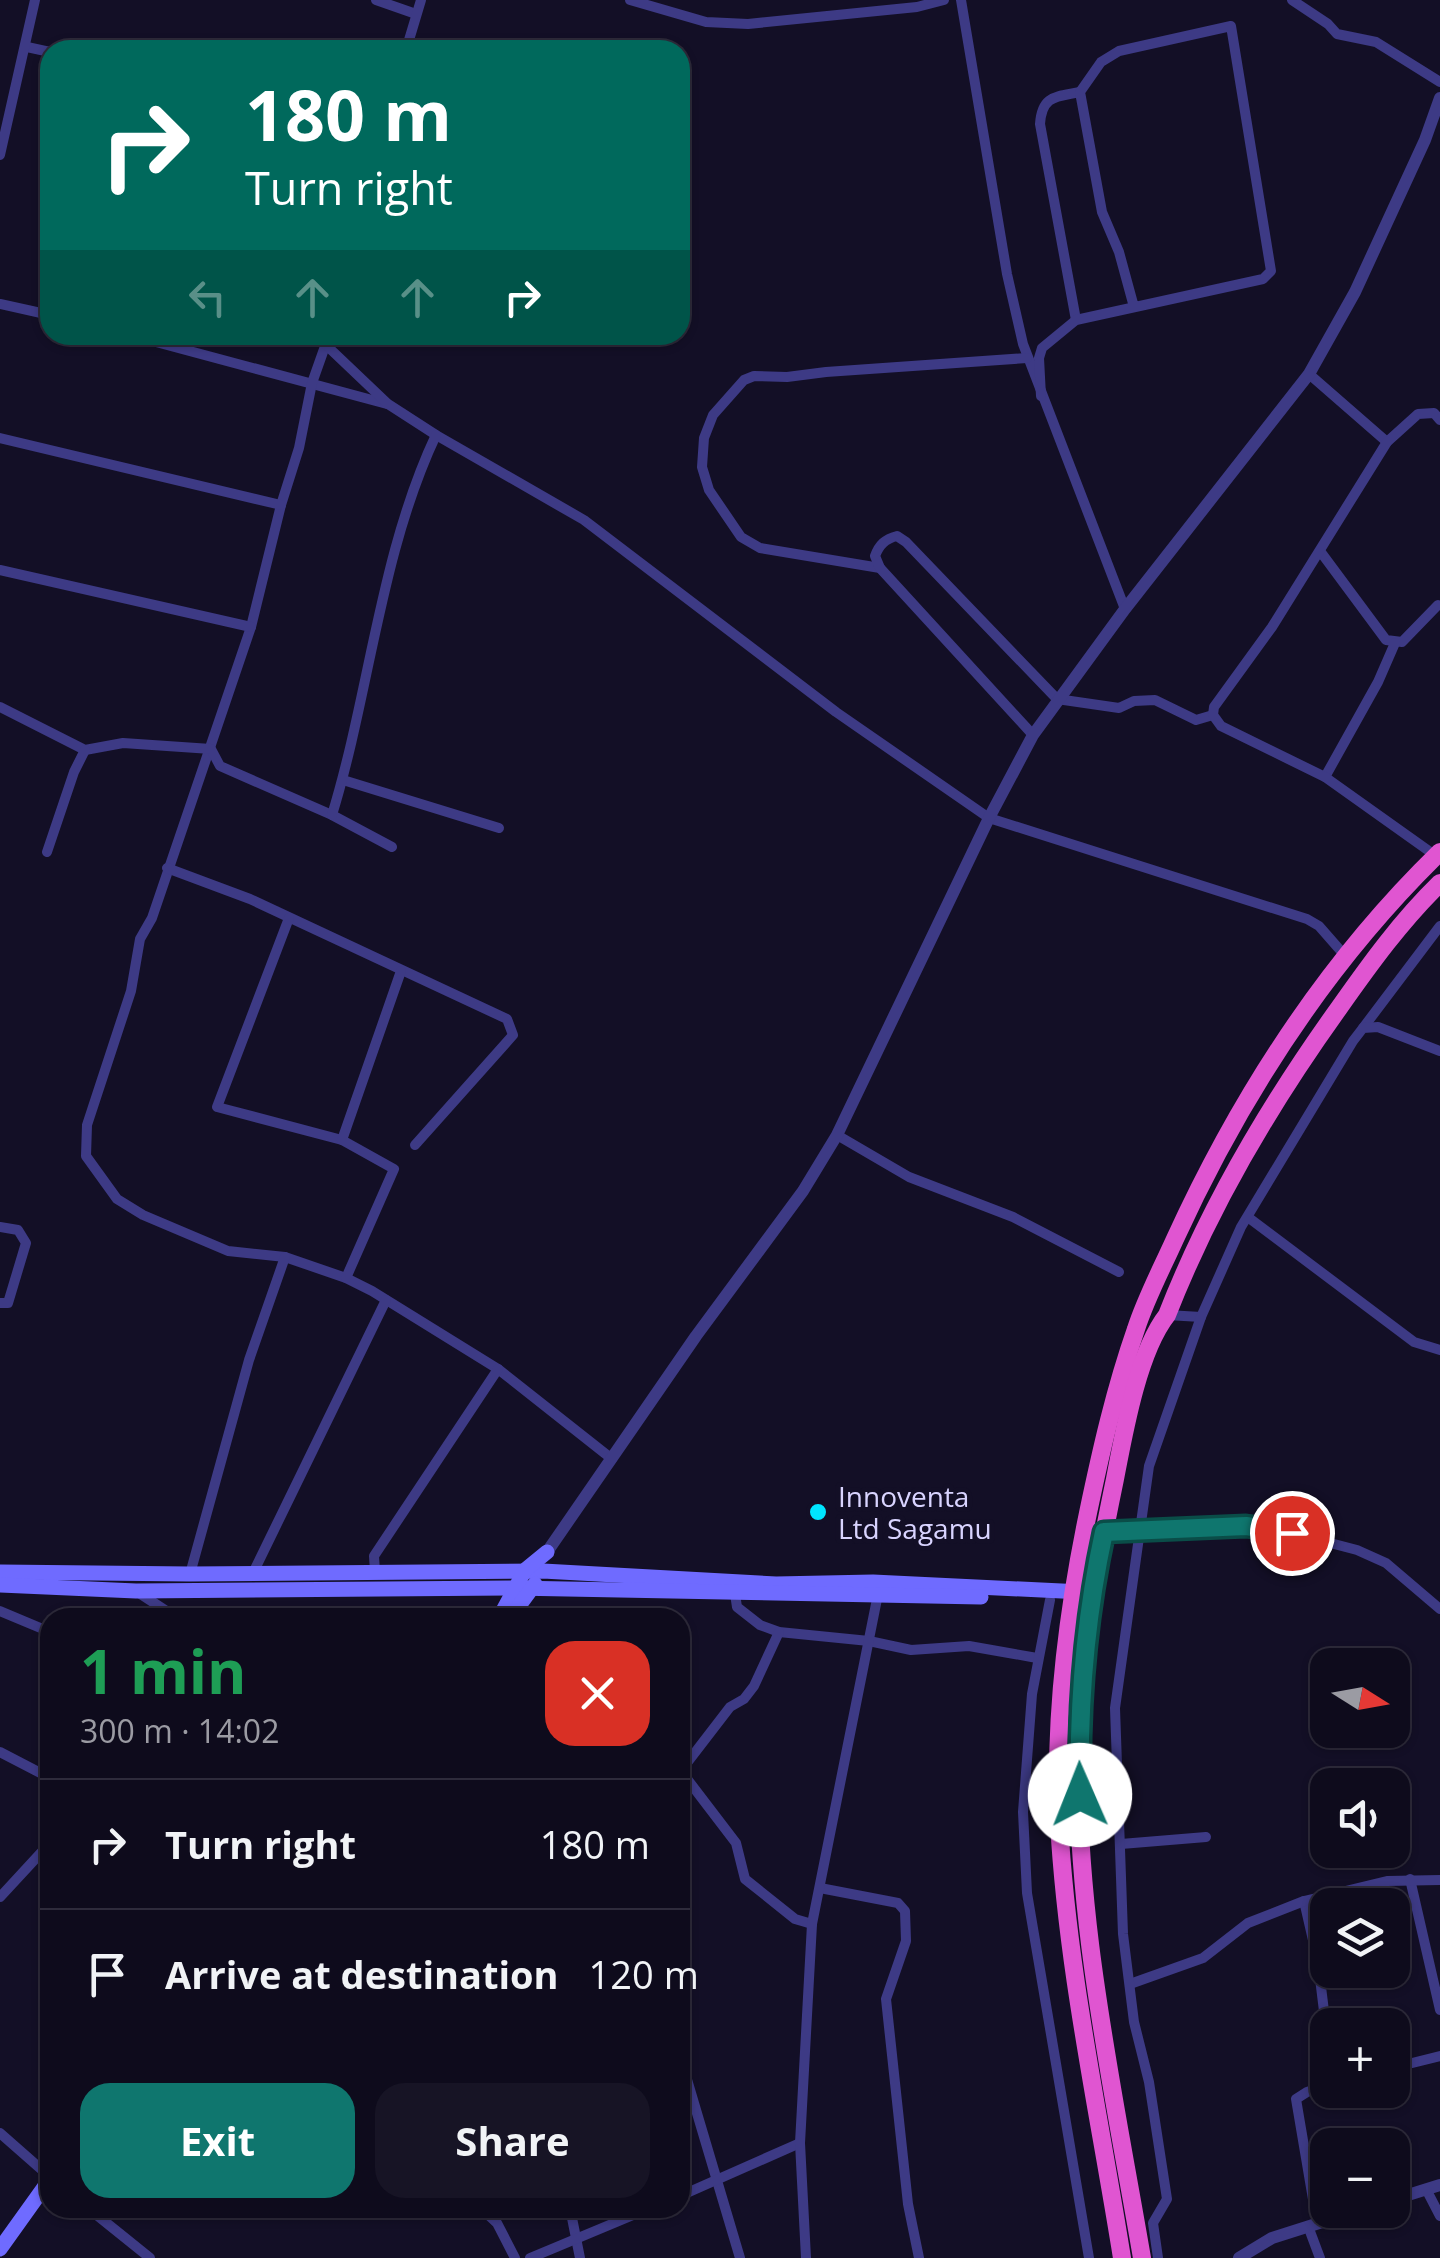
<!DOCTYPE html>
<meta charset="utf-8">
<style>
:root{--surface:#0e0b1c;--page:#171425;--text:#f1f3f6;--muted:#9b9ba3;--line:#2e2b3b;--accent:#0f766e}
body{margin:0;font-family:"Open Sans",sans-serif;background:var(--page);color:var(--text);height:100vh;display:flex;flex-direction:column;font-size:38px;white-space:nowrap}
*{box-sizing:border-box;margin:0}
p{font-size:32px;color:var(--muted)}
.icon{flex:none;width:55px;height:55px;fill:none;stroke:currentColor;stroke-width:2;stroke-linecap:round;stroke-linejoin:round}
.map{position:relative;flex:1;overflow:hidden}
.drawer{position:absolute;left:40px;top:1608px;width:650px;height:610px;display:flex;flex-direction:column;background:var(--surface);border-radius:30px;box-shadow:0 2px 8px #0004,0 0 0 2px var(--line)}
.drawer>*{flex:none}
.banner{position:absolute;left:40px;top:40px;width:650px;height:305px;border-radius:30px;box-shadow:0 2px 8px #0004,0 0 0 2px var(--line);background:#00695c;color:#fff;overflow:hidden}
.needle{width:65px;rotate:101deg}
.buttons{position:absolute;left:1310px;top:1648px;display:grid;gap:20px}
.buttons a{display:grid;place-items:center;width:100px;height:100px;border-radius:20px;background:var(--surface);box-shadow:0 2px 8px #0004,0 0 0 2px var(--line);font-size:50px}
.pin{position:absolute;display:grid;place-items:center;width:85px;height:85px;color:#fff;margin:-42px;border:5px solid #fff;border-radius:50%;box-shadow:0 2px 10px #0007}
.me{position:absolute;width:110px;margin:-55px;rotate:359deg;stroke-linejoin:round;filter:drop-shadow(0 0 8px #0008)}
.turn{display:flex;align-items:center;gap:35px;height:210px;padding:0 40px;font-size:45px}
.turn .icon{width:130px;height:130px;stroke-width:2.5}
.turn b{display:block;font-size:70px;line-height:85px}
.lanes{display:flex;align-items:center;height:95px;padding:0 40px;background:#0003;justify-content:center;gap:50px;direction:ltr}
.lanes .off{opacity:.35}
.round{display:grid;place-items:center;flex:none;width:105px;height:105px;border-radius:30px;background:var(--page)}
.summary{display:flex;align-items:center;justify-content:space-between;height:170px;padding:0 40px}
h1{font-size:60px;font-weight:700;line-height:75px;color:#1e9e55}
.primary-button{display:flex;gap:20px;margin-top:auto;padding:20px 40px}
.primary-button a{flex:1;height:115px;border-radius:30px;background:var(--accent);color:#fff;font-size:40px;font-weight:700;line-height:115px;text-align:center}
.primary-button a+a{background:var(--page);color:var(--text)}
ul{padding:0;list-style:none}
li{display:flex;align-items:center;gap:30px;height:130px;padding:0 40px;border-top:2px solid var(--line)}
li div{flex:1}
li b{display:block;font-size:38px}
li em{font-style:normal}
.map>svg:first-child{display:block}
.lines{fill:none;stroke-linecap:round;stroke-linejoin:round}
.minor{stroke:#3d3a85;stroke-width:10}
.tertiary{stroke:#3d3a85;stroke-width:12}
.secondary{stroke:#6f6bff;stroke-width:15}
.trunk{stroke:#e055d1;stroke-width:18}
.route-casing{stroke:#0a4d48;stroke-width:25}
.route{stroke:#0f766e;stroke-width:18}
.poi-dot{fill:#00e5ff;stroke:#130f26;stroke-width:4}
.labels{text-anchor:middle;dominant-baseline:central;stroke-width:10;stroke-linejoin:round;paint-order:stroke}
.poi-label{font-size:28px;fill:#d9d4ff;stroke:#130f26;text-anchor:start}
</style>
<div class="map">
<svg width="1440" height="2258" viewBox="0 0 1440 2258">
<rect width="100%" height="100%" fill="#130f26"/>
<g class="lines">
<g class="minor">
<polyline points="376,0 416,14"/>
<polyline points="630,0 706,22 748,24 917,7 944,0"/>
<polyline points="961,0 1007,274 1023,344 1125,609"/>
<polyline points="1292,0 1328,24 1337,34 1376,42 1440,82"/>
<polyline points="27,47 50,52"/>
<polyline points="406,50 421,0"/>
<polyline points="0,155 35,0"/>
<polyline points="0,304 50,315"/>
<path d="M1076,320L1040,124C1042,95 1056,97 1080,92"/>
<polyline points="130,335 387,404"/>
<polyline points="329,335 312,383 299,448 281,505 251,627 152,918 140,939 131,991 87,1125 86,1156 117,1199 143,1215 228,1251 285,1257 346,1278 372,1291 498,1369 612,1459"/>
<polyline points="326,345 388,404 436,435 584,520 836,712 989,818 1307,919 1319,926 1347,958"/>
<polyline points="1309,374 1387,442"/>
<polyline points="1041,396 1039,358 1042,348 1076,320 1263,279 1271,271 1231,26 1119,51 1101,62 1080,92 1102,212 1119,252 1134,307"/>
<polyline points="0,438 281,505"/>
<polyline points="1320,551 1386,640 1402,642 1438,605"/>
<polyline points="880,568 760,548 741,537 709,490 702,467 704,438 713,415 744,380 754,376 787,377 826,372 1027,358"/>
<polyline points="0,570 251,627"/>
<polyline points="0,707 85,750 123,743 211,749 220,766 332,815 392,847"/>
<path d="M1033,735L880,568L875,556C879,545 885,539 897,536L906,542L1057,699L1119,708L1134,701L1155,700L1196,720L1213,715"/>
<polyline points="1325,777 1378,682 1395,643"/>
<polyline points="343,780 499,828"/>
<path d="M332,815C370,691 380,554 436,435"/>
<polyline points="47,852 74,772 85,750"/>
<polyline points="1436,856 1325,777 1221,726 1213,715 1214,707 1272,627 1387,442 1418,414 1434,413 1440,420"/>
<polyline points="167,868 250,899 507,1019 513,1035 415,1145"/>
<polyline points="289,918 217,1107 342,1140"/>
<polyline points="1363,1028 1440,926"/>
<polyline points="837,1135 909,1177 1013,1217 1119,1272"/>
<polyline points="1249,1218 1414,1342 1440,1350"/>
<polyline points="0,1227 18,1230 26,1243 8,1303 0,1303"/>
<polyline points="346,1278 394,1169 342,1140 401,971"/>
<polyline points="1167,1315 1201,1317"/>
<polyline points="1104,1532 1245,1526 1292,1533 1357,1550 1386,1563 1440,1609"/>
<polyline points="375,1572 374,1556 498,1369"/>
<polyline points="253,1573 386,1300"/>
<polyline points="190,1574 249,1360 285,1257"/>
<polyline points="136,1591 177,1618"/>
<polyline points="735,1594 737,1607 760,1625 779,1632 869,1641 911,1650 969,1646 1037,1658"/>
<polyline points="1050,1600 1032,1694 1023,1812 1027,1893 1089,2258"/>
<polyline points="0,1611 50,1632"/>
<polyline points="0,1752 50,1778"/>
<polyline points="681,1771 736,1843 745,1879 795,1919 812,1924"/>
<polyline points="680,1772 730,1707 744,1699 754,1686 779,1632"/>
<polyline points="1121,1844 1206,1837"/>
<polyline points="1410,1879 1440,2010"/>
<polyline points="820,1888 898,1903 905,1911 906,1941 886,1999 908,2204 919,2258"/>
<polyline points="0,1897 50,1843"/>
<polyline points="1304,1901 1318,1962 1328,2044"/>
<polyline points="1130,1984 1203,1958 1248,1923 1304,1901 1387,1881 1440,1880"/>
<polyline points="680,2056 740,2258"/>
<polyline points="1392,2068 1440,2056"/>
<polyline points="0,2133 50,2177"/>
<polyline points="1426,2189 1440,2216"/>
<polyline points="680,2196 800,2143"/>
<polyline points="88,2208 150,2258"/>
<polyline points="481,2208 497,2223 515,2258"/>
<polyline points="570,2208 580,2258"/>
<polyline points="1317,2223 1296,2099 1307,2092 1328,2085"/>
<polyline points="1308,2226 1320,2258"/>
<polyline points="530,2258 650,2208"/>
<polyline points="806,2258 800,2143 812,1924 878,1594"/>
<polyline points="1158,2258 1153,2223 1167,2199 1149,2082 1134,2022 1123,1934 1115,1708 1149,1466 1201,1317 1241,1227 1353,1041 1363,1028 1378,1027 1440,1051"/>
</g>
<g class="tertiary">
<polyline points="547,1552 696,1336 803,1191 837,1135 989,818 1033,735 1125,609 1309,374 1355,292 1425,140 1440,98"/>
<polyline points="1392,2200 1440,2185"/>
<polyline points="1239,2258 1272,2238 1360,2210"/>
</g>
<g class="secondary">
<polyline points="0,1572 190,1574 543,1571 776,1584 873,1582 1082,1592"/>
<polyline points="0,1585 136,1591 514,1588 981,1597"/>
<polyline points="499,1618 525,1570 547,1552"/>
<polyline points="510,1618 535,1584"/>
<polyline points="0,2249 50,2179"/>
</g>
<g class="trunk">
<path d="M1122,2258C1099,2113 1067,1969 1059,1822C1054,1719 1067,1614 1088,1513C1101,1451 1115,1389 1136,1329C1146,1298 1162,1268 1175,1239C1240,1097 1328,961 1440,852"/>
<path d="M1142,2258C1112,2082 1072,1905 1079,1726C1082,1642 1098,1561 1115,1479C1124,1432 1138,1352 1167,1315C1210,1205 1270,1104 1339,1008C1370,964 1401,921 1440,883"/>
</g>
</g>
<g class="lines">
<g class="route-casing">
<path id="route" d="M1080,1795C1078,1706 1085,1619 1104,1532L1246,1526L1292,1533"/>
</g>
<use href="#route" class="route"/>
</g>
<circle class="poi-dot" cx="818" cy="1512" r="10"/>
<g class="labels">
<g class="poi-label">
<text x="838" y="1496">Innoventa<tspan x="838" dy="32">Ltd Sagamu</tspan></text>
</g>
</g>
</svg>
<div class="buttons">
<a><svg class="needle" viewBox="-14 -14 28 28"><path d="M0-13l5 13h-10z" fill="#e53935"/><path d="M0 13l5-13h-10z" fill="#9b9ba3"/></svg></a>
<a><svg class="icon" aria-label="sound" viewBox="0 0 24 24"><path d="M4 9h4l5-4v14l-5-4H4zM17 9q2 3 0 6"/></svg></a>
<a><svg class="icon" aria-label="layers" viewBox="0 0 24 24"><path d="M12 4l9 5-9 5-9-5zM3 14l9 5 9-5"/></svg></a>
<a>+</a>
<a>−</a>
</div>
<div class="pin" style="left:1292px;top:1533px;background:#d93025"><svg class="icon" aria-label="arrive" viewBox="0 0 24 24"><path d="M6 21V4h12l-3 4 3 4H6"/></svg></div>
<svg class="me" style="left:1080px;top:1795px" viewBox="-20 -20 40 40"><circle r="19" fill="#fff"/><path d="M0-13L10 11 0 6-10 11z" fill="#0f766e"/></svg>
<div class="banner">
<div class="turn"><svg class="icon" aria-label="right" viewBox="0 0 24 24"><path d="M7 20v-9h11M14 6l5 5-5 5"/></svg><div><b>180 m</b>Turn right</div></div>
<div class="lanes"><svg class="icon off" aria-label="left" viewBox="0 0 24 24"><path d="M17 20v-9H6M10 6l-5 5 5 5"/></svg><svg class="icon off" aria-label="ahead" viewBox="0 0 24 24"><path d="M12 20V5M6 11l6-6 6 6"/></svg><svg class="icon off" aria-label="ahead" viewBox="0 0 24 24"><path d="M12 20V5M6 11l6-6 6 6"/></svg><svg class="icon" aria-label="right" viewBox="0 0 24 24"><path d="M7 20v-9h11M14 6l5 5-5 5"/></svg></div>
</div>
<section class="drawer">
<div class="summary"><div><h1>1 min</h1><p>300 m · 14:02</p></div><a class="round" style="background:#d93025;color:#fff"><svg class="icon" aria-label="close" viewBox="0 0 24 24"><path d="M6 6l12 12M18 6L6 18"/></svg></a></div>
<ul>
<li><svg class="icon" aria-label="right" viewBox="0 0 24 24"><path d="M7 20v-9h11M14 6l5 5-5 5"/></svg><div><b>Turn right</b></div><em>180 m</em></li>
<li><svg class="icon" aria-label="arrive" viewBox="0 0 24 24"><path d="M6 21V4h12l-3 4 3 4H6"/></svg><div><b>Arrive at destination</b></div><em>120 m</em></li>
</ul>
<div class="primary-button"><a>Exit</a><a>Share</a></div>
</section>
</div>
